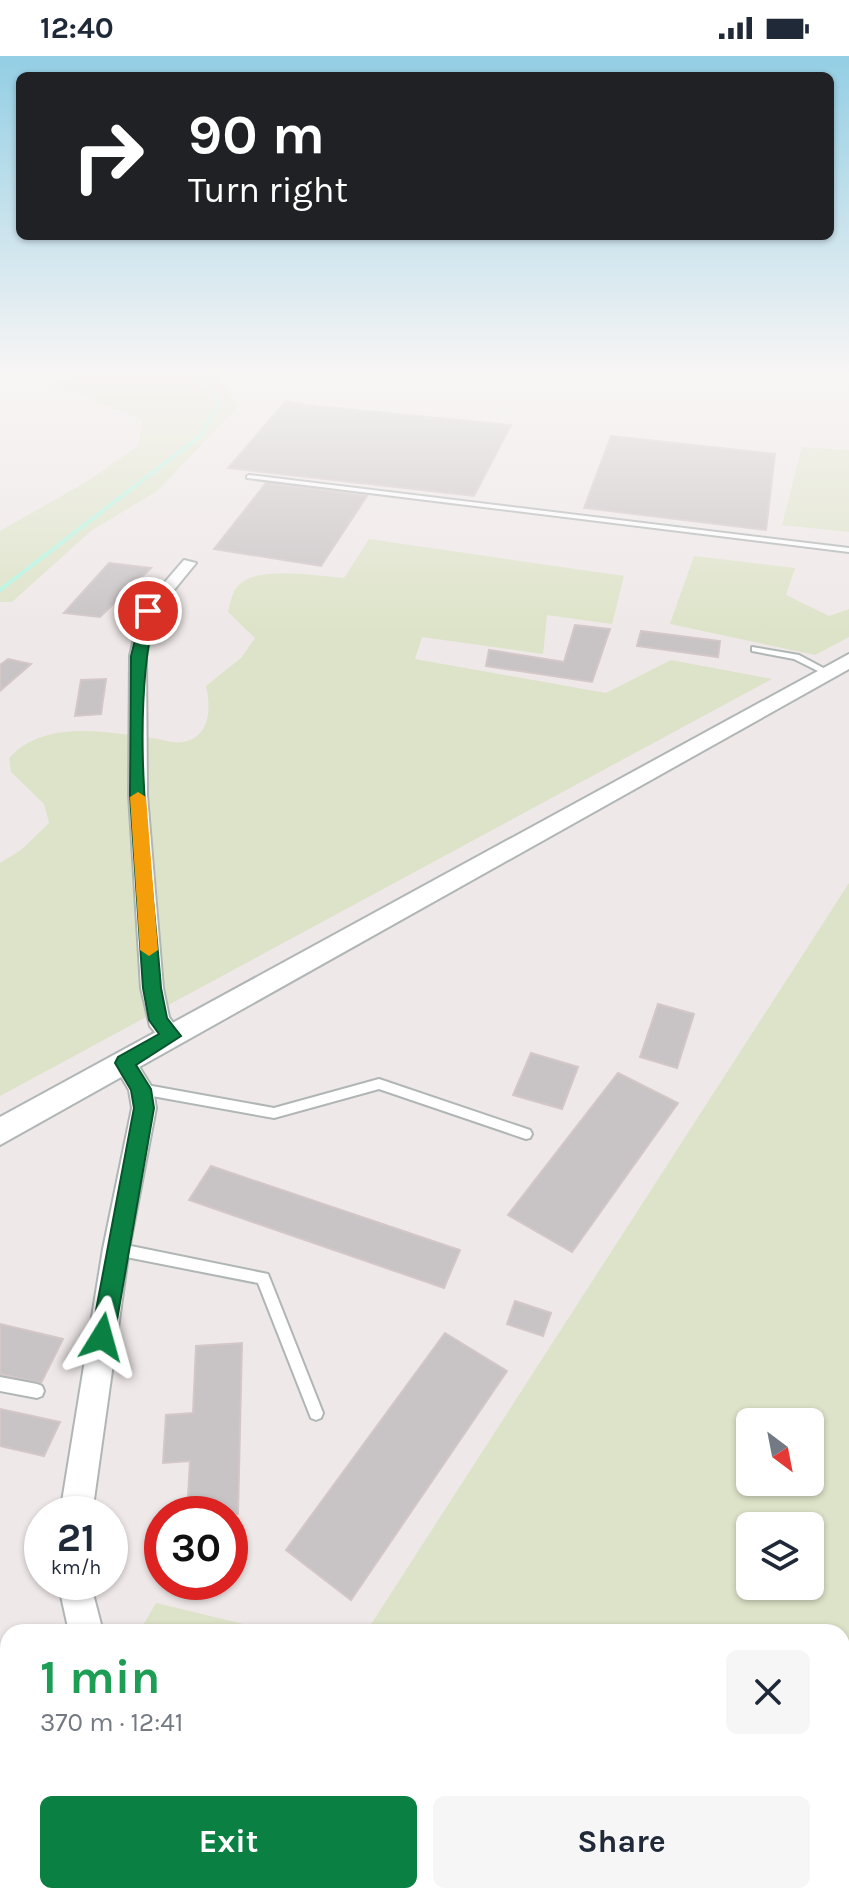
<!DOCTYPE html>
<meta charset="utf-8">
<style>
:root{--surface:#fff;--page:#f6f6f7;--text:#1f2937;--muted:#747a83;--accent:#0b8043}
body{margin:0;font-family:Karla,sans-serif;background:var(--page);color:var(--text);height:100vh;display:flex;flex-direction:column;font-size:30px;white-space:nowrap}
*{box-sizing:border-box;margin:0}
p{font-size:26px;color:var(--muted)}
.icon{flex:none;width:44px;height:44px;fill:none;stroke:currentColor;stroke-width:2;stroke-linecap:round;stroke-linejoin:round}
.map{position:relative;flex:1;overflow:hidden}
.drawer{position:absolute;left:0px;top:1568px;width:850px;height:280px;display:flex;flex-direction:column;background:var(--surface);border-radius:24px 24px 0 0;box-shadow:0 2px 6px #0004}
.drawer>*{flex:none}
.top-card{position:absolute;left:16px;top:16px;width:818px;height:168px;border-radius:12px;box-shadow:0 2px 6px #0004;background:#202124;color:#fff;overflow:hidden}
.needle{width:52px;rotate:148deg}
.controls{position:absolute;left:736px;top:1352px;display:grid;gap:16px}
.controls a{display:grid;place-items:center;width:88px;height:88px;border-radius:12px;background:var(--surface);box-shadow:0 2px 6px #0004;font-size:40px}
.speed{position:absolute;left:24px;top:1440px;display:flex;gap:16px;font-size:40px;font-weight:700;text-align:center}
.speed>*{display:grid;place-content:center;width:104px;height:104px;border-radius:50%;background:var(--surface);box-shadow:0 2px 6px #0004;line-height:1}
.speed small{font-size:20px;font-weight:400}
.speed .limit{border:12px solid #d22;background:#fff;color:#111}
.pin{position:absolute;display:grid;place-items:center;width:68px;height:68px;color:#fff;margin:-34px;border:4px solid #fff;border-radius:50%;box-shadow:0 2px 8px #0007}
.me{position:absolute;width:88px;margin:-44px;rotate:8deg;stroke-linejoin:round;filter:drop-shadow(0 0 6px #0008)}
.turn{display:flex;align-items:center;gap:28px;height:168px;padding:0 40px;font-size:36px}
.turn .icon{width:104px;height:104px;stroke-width:2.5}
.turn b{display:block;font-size:56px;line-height:68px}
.round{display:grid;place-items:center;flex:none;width:84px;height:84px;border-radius:12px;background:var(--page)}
.head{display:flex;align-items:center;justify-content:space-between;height:136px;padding:0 40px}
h1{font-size:48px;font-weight:700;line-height:60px;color:#1e9e55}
.button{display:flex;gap:16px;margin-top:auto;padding:16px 40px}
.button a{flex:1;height:92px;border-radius:12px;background:var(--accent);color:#fff;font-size:32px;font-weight:700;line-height:92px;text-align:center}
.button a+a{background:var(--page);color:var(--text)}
.status{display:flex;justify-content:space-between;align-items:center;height:56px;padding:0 40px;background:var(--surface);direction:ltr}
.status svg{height:22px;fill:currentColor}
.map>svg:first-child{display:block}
.green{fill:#dde3c8;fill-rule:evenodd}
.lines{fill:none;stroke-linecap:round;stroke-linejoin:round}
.stream{stroke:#b3f5df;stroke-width:4}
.building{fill:#c8c3c4;stroke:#d3c7c8;stroke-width:2}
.service-casing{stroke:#b0b6b5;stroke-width:4}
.minor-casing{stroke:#b0b6b5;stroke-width:4}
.tertiary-casing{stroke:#b0b6b5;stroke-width:4}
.service{fill:#fff;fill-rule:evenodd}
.minor{fill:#fff;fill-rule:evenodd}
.tertiary{fill:#fff;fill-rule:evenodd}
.route{fill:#0b8043;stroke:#07532c;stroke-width:2}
.slow{fill:#f59e0b}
</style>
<div class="status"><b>12:40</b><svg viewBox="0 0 49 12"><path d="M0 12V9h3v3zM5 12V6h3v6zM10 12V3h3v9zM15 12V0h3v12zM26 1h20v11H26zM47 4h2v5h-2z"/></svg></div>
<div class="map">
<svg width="849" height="1848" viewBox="0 0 849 1848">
<rect width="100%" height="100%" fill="#efe8e8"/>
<g class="green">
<polygon points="88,316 228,316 218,322 239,350 156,436 92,474 12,546 0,546 0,475 86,426 139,389 142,364 49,327"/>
<polygon points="802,391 849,394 849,476 782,469"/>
<path d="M369,483L624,520L612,568L547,559L543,598L422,581L415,603L606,637L671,604L772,623L0,1040V807L21,794L49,767L44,748L11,716L9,702C45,663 105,676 152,682C161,683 174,688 183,686C211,681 211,651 206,630L241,602L255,582L228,556C231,545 232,534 241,527C262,510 318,520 344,522Z"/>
<polygon points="694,500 795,512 786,539 829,560 849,553 849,581 815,599 670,568"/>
<path d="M849,827V1848H0V1785L8,1774V1840H842V1576H366ZM750,1366H810V1426H750ZM750,1470H810V1530H750Z"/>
<polygon points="156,1547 277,1576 139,1576"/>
</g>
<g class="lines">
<polyline class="stream" points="0,534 199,381 220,347 200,323 217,316"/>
</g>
<g class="building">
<polygon points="286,345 307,349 511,369 474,440 228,412"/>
<polygon points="611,380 775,398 766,474 584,452"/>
<polygon points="266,427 367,440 321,510 214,493"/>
<polygon points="109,507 151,512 100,561 64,557"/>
<polygon points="575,569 610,573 592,626 486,610 489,594 564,606"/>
<polygon points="641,575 720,585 718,601 637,590"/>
<polygon points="8,603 31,608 0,635 0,609"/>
<polygon points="106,623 101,658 75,660 81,624"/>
<polygon points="658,948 694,958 677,1012 640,1001"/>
<polygon points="531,997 578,1011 562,1053 513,1039"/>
<polygon points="618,1017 678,1047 572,1196 508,1159"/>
<polygon points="211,1110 460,1194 444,1232 189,1144"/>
<polygon points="515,1245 551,1257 543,1280 507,1268"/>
<polygon points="0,1268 63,1283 41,1327 0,1318"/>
<polygon points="445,1277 507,1315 351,1544 286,1494"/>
<polygon points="242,1287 238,1458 187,1458 190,1405 163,1407 166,1359 193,1357 196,1290"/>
<polygon points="0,1353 60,1366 44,1400 0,1390"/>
</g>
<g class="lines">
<g class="service-casing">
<g id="service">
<polygon points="249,419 849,492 849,496 247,422 247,420"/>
<polygon points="752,591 799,599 831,616 827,618 824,618 794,603 752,595"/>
<polygon points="379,1023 530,1074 532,1078 530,1082 526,1083 379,1033 274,1062 141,1038 137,1036 135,1033 137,1030 141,1028 274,1052"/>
<polygon points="116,1187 268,1218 323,1357 321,1362 316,1364 311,1362 258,1227 116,1199 111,1197 109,1193 111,1189"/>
<polygon points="0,1321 37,1328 42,1330 44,1335 42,1340 37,1342 0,1335"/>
<polygon points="8,1730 8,1754 0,1759 0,1735"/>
</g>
</g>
<g class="minor-casing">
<g id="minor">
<polygon points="184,504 196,507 156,556 146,600 147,739 163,932 169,961 182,980 179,986 163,986 150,970 141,932 129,739 130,600 140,555"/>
<polygon points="125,998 133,1001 153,1033 156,1052 129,1193 92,1458 60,1458 103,1193 132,1052 129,1034 113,1007 117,1001"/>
<polygon points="58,1526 90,1526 103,1576 69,1576"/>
<polygon points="0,1618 8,1621 8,1656 0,1653"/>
<polygon points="283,1840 326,1840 329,1848 286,1848"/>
</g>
</g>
<g class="tertiary-casing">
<polygon id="tertiary" points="849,598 849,613 0,1089 0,1061"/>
</g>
<use href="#service" class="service"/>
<use href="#minor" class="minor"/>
<use href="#tertiary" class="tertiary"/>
</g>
<linearGradient id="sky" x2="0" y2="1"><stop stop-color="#93cee4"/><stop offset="0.55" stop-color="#f8f5f5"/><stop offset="1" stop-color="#f8f5f5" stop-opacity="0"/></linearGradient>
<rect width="849" height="575" fill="url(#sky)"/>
<path class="route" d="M148,551L155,555C128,670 152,814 161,932L167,962L181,980L136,1009L151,1033L154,1052L114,1281L111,1289L102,1292L94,1289L91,1281L134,1052L131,1034L115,1007L118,1001L159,978L149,964L143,932L130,739L131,600L142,555Z"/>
<polygon class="slow" points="138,736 146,741 158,894 149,900 140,894 130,741"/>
</svg>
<div class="controls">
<a><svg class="needle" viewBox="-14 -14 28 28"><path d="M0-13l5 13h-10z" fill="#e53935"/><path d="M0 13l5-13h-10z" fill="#747a83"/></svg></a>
<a><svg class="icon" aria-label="layers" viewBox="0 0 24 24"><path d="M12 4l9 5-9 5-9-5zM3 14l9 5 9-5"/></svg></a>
</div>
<div class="speed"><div>21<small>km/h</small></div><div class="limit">30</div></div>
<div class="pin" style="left:148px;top:555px;background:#d93025"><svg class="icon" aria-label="arrive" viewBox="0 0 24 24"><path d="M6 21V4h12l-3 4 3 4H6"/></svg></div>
<svg class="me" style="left:102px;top:1281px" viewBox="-20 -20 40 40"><path d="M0-17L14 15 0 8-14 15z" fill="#0b8043" stroke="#fff" stroke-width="4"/></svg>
<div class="top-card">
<div class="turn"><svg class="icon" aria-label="right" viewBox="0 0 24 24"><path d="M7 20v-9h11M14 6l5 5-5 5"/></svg><div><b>90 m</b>Turn right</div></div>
</div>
<section class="drawer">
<div class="head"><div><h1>1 min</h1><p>370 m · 12:41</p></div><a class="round"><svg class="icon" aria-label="close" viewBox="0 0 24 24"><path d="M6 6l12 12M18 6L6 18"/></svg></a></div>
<div class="button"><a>Exit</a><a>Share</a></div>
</section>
</div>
